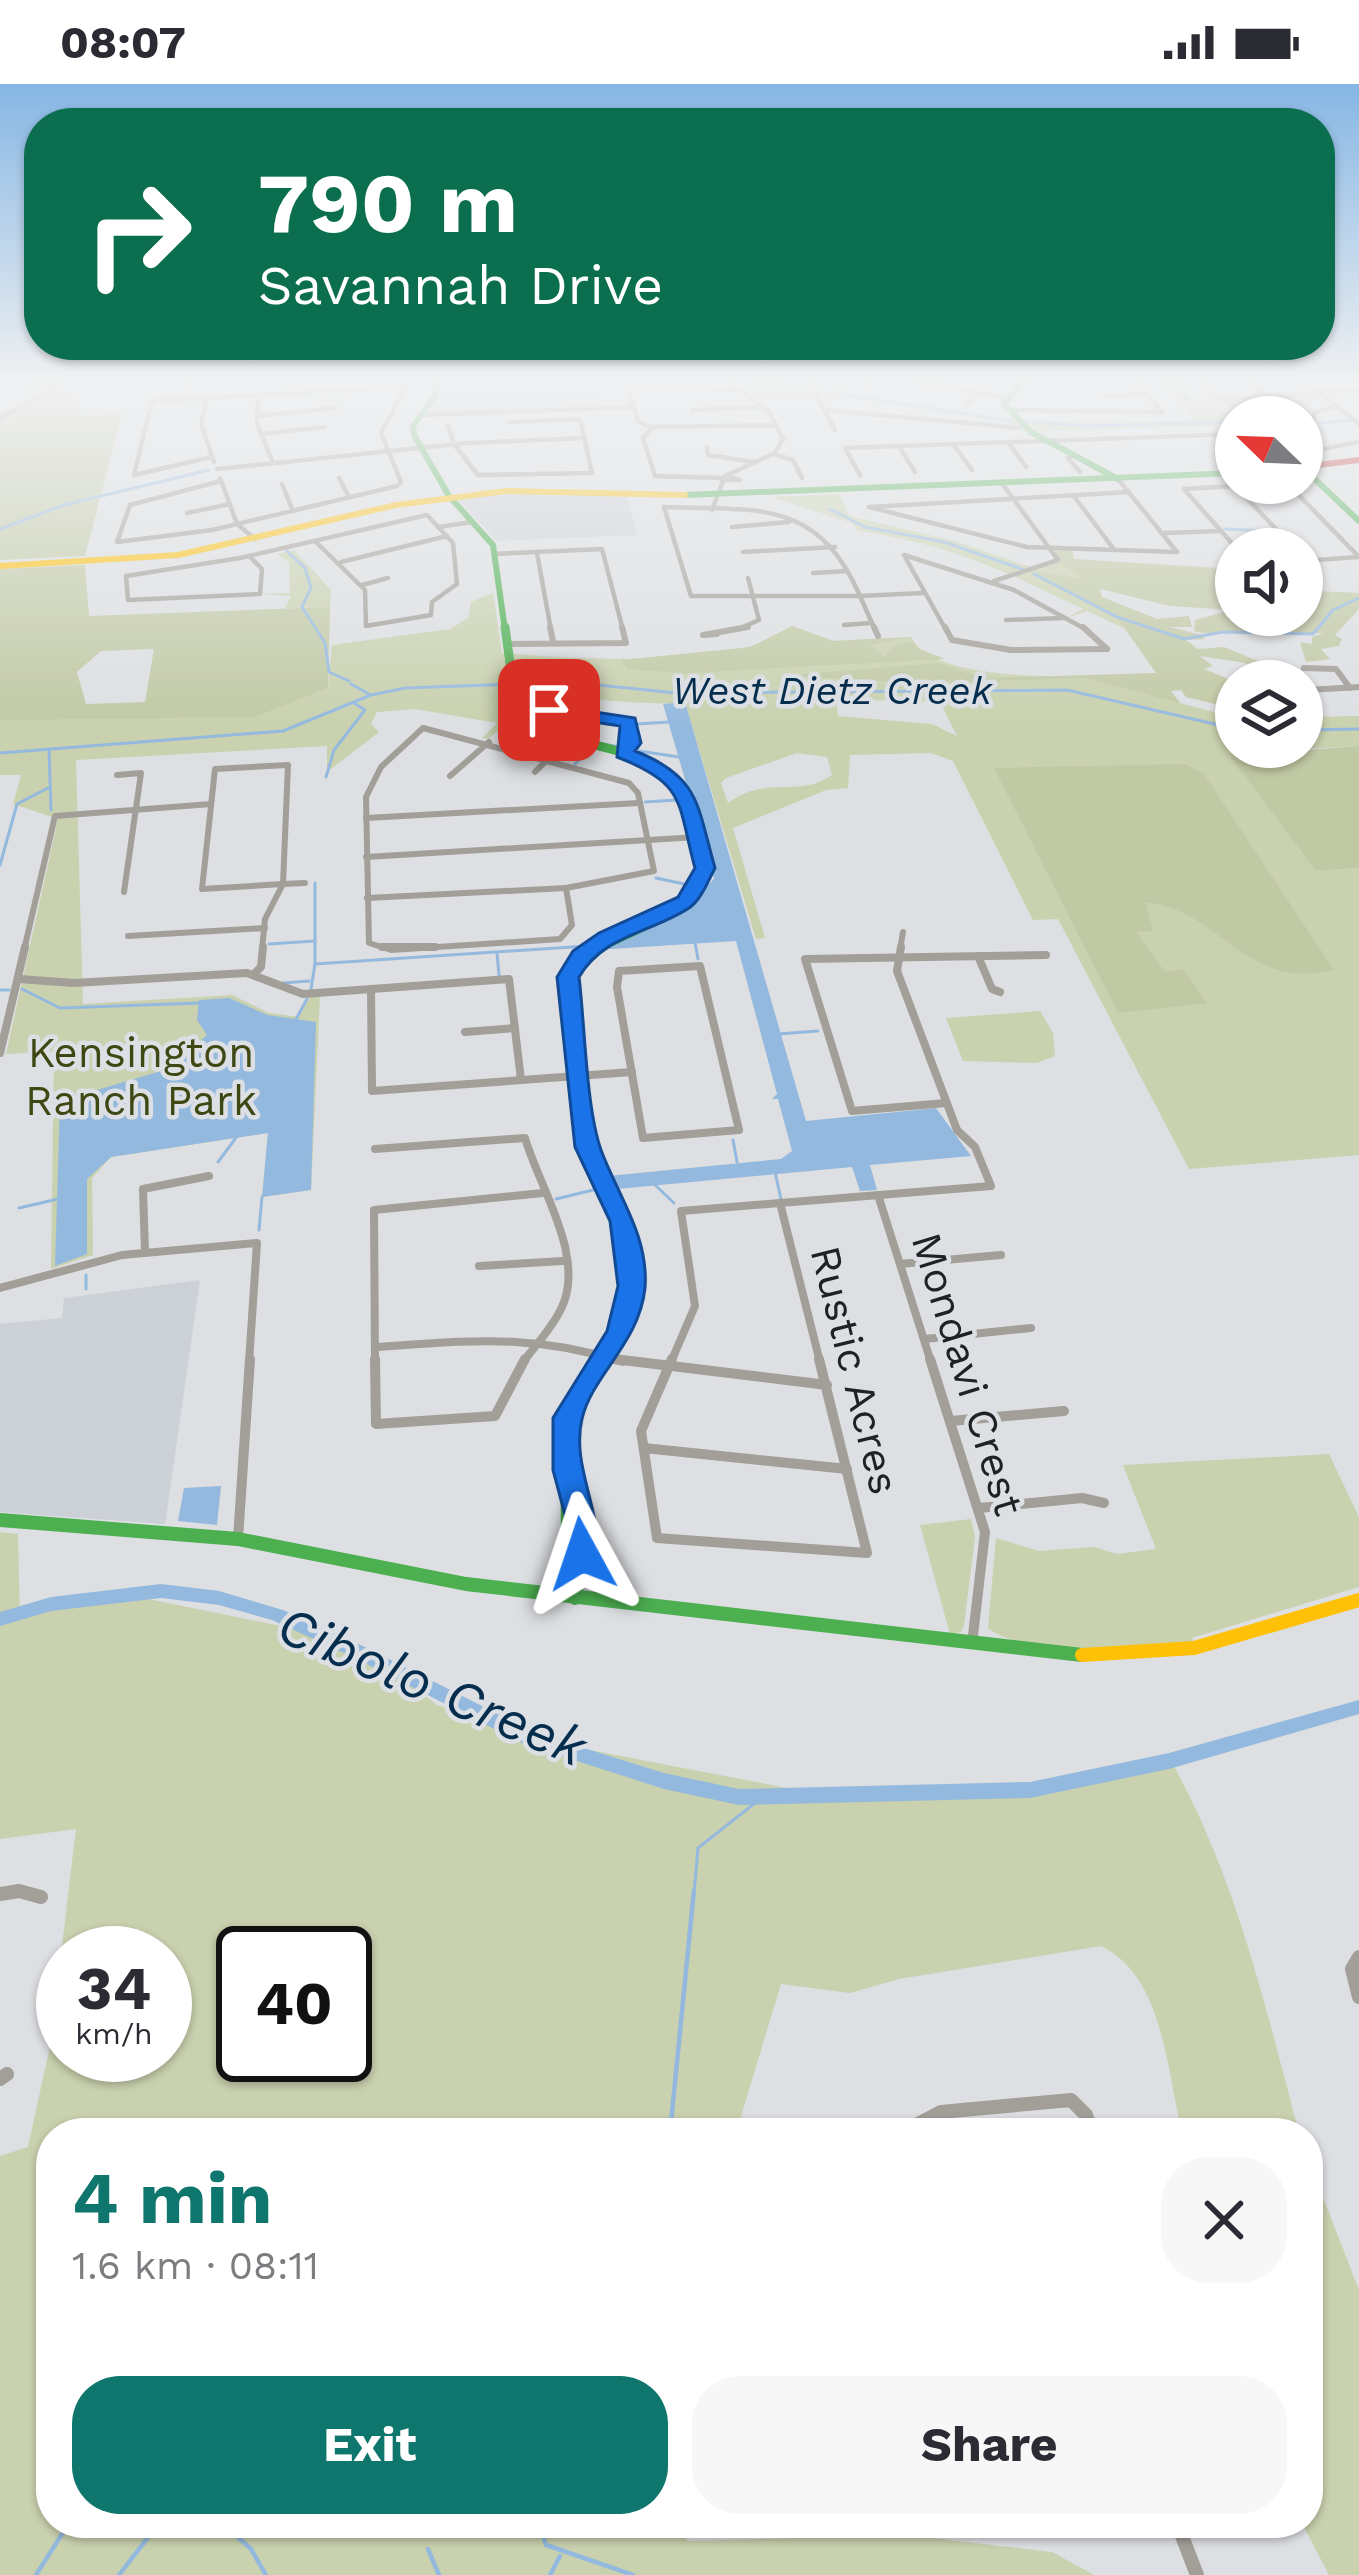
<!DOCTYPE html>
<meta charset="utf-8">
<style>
:root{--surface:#fff;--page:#f7f7f7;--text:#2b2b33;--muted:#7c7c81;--accent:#0f766e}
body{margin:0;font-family:"Work Sans",sans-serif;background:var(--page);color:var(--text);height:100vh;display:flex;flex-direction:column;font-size:45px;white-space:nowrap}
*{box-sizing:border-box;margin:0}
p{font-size:39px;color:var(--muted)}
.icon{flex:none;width:66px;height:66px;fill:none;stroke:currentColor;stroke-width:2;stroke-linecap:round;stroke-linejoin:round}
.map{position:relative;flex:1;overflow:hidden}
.drawer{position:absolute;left:36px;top:2034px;width:1287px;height:420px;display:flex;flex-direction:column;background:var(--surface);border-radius:48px;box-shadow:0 3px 9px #0004}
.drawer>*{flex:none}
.banner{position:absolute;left:24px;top:24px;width:1311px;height:252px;border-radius:48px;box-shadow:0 3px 9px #0004;background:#0b6e4f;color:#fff;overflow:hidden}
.needle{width:78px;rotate:293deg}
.fabs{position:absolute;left:1215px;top:312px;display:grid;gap:24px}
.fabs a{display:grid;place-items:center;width:108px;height:108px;border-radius:50%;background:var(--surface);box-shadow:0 3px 9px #0004;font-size:60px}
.speed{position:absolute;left:36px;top:1842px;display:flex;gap:24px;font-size:60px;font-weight:700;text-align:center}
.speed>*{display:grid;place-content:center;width:156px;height:156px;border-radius:50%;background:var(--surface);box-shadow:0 3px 9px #0004;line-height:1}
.speed small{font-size:30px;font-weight:400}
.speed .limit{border:6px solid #111;border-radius:18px;background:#fff;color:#111}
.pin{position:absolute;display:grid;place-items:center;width:102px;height:102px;color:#fff;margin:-51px;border-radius:24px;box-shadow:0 6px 18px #0006}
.me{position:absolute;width:132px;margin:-66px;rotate:355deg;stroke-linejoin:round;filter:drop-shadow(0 0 9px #0008)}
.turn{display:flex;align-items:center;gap:42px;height:252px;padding:0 36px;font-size:54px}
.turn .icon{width:156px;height:156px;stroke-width:2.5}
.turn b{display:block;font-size:84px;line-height:102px}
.round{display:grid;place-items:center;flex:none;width:126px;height:126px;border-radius:48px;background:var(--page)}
.head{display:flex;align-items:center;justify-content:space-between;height:204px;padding:0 36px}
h1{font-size:72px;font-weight:700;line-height:90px;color:var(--accent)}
.primary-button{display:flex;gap:24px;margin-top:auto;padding:24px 36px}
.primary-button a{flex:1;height:138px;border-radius:48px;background:var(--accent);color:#fff;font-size:48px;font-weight:700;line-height:138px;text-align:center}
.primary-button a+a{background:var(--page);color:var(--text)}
.status{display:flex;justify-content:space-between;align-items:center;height:84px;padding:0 60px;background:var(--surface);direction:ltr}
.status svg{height:33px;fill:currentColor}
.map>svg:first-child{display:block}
.built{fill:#ccd0d7}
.green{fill:#c9d1ae;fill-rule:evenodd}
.forest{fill:#c1c9a4;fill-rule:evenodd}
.water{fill:#94b9de}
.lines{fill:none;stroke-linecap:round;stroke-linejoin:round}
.stream-far1{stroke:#94b9de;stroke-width:3}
.stream{stroke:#94b9de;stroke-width:4.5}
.river{fill:#94b9de;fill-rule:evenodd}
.street-far4{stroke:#a29e98;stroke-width:4.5}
.street-far3{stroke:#a29e98;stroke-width:6}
.street-far2{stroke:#a29e98;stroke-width:8}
.street-far1{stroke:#a29e98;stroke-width:10}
.street{stroke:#a29e98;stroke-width:14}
.fast-far3{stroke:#4caf50;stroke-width:6}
.fast-far2{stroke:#4caf50;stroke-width:9}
.fast-far1{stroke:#4caf50;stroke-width:10}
.fast{stroke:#4caf50;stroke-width:14}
.slow-far1{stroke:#ffc107;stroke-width:6}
.slow{stroke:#ffc107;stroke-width:14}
.jam{stroke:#c62828;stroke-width:6}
.route{fill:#1a73e8;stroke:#114b97;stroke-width:3}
.labels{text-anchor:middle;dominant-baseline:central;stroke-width:9;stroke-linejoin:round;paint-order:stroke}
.far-water-label{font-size:39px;font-style:italic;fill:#042d4e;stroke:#dcdfe3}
.park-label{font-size:42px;fill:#3f4713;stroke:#dcdfe3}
.street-label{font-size:42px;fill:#202122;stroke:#dcdfe3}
.near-water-label{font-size:54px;font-style:italic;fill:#042d4e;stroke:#dcdfe3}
</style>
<div class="status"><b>08:07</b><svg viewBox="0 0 49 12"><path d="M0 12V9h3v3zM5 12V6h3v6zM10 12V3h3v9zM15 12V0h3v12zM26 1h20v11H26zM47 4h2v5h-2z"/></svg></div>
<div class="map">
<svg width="1359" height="2491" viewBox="0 0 1359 2491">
<rect width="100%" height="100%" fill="#dddfe2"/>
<g class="built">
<polygon points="443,296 596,296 603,322 429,329"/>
<polygon points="533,407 626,409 637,451 497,457 457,415"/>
<polygon points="200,1196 165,1440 0,1428 0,1240 62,1234 64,1214"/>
</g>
<g class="green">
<polygon points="32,296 69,296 59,307 78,313 81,332 0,336 7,326 31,316"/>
<path d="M725,296C805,296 881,317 962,329C1040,340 1116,339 1194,336L1158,296H1174L1193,316L1324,312L1292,323L1287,333H1236V341L1024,348L1019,341L845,313L755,316Z"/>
<path d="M839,410L849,432L951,456L1034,484L1058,475L1049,462L1072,465L1073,477L1126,545L1087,527L1066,534L1083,525C1002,486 949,460 858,447L852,439L771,413Z"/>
<polygon points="294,466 331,506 330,523 285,524 291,512 260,510 290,509 289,478 277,470"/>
<path d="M493,509L502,569C568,575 745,586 792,542L833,557L911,553C937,605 1106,591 1157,589L1180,619L1236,634V663H1302V633L1359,632V662L1234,669L1316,787L1359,784V1071L1189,1085L1058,835L1033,836L953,677L931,669L850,671L848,704L826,706L733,744L765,854L756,855L685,619C625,622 566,609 505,612L507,627L522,645L504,641L488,655L482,654L497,639L415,625L377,628L371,640L379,648L327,688V662L76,676L83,920L232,911L269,929L299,933L310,913L320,912L311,1106L262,1113L268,1049L111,1073L92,1094L93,1171L51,1185L54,967L6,970L58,735L13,720L21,691H0V636L328,604L332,561L450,545L468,534L471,518ZM836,615L940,618L957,652L932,640L838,632ZM797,669L827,673L832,691C798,715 768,690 728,719L721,699L726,694Z"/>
<polygon points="1040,927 1053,949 1055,972 1037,979 963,977 946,934"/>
<path d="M1329,1370L1359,1433V1503L1192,1554L1193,1558C1143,1566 1030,1576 988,1544L996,1454L1039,1467L1094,1463L1117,1470L1156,1465L1123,1381Z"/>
<polygon points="971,1435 975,1453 964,1541 961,1548 950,1550 920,1441"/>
<path d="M0,1448L18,1450L20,1536L109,1507L355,1557L437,1621L574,1663L839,1714L949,1716L1044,1708L1171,1677C1236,1793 1265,1921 1299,2049H1182C1167,1988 1164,1892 1101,1862L899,1895L850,1909L781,1900L736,2049H51V2439H672L688,2457L906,2451L1052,2468L1094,2491H0V2072L28,2063L50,1962L76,1745L0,1755ZM63,1869H165V1971H63ZM243,1869H345V1971H243Z"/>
<polygon points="1308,2075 1359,2206 1359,2491 1329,2491 1302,2439 1308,2439"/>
</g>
<g class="forest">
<polygon points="122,330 85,472 0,476 0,336"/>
<polygon points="1061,464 1072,465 1074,475 1236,485 1236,494 1216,494 1236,502 1236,531 1302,531 1302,499 1315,492 1317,507 1359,509 1359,525 1335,551 1342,555 1339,562 1321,565 1330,575 1306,578 1300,558 1312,560 1312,553 1323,549 1202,549 1194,547 1195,536 1231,526 1170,522 1100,505 1102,513 1157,535 1189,532 1192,543 1169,543 1202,551 1205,555 1186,556 1198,565 1224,563 1282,587 1263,594 1245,579 1200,572 1213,582 1204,585 1236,598 1236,625 1186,613 1181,606 1171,607 1180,619 1085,594 928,599 784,592 938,579 987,594 1156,589 1118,535 1036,493 1036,486 1087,497 1061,480 1056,468"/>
<path d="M85,481L89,532L330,523L328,604L254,633L0,636V485ZM154,565L145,618L86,620L77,588L101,567Z"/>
<polygon points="792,542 833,557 911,553 871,561 884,573 892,563 913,557 917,564 945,575 684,589 628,585 621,576 751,563"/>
<polygon points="1359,662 1359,784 1316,787 1230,672"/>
<path d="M1186,680L1204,690L1334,886C1245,908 1224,828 1146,818L1153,847L1136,848L1165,888L1183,885L1207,919L1118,929L994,684Z"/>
</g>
<g class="water">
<polygon points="685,618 806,1037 936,1024 971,1072 870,1081 877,1106 860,1107 852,1083 617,1105 608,1092 781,1075 792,1067 778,1015 772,1015 777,1010 736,857 595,866 679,829 714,795 663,620"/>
<polygon points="229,914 268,931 316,938 311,1106 262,1113 268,1049 111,1073 87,1095 87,1170 55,1182 60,1017 171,984 207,951 197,936 199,916"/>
<polygon points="221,1402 217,1441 178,1437 184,1404"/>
</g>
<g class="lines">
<g class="stream-far1">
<polyline points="1171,296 1189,317"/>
<polyline points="737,299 811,305"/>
<polyline points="817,306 1012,337"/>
<polyline points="1270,326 1278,333"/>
<polyline points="1245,330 1259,333"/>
<polyline points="1021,337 1088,342 1236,338"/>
<polyline points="1302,337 1309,338"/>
<polyline points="1321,339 1352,336"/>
<polyline points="830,425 865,443 944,458 1022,485"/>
<polyline points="0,445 64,421 209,386"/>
<polyline points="1225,445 1270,447"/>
<polyline points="287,467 305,484 311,504 302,523 325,559 329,588 349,597"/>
<polyline points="1034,490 1117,533 1184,555 1223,548 1313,550 1333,526 1359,514"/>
<polyline points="351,600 369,610"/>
<polyline points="636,640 670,638"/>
<polyline points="1302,646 1359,645"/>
<polyline points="597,659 620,663"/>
<polyline points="49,665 51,726"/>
<polyline points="639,667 679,673"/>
<polyline points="0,669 283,647 371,611 405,604 569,598 676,609 1067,606 1236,645"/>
<polyline points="575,680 587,668"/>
<polyline points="326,693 334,666 365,626 354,619"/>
<polyline points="645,718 677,716"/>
<polyline points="0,781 17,720 48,704"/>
<polyline points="656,794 689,801"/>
<polyline points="315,799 315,880"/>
<polyline points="695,859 698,875"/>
<polyline points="269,860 315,857"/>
<polyline points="497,869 499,891"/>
<polyline points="283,899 309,897"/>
<polyline points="22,905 60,924 200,919"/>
<polyline points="311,905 315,880 587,862"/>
<polyline points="0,906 9,906"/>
<polyline points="295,937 307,915"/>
<polyline points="778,950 818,947"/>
<polyline points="733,1056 737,1078"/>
<polyline points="218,1078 238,1051"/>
<polyline points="775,1088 781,1115"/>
<polyline points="653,1099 674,1119"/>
<polyline points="556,1115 593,1106"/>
<polyline points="19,1124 58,1115"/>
<polyline points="259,1146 262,1113"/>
<polyline points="86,1191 86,1205"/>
<polyline points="694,1809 698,1764 765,1711"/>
</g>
<g class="stream">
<polyline points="344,2049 353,2047"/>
<polyline points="670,2049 694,1806"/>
<polyline points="222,2439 251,2465 266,2491"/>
<polyline points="539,2439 546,2461 633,2491"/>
<polyline points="428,2465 439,2491"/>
<polyline points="36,2491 69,2439"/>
<polyline points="119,2491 159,2439"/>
<polyline points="550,2491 560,2472"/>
</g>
<polygon class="river" points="161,1500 219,1507 283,1526 365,1563 536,1649 664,1689 739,1705 1030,1698 1169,1669 1359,1616 1359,1630 1169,1685 1030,1714 739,1721 664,1705 524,1660 353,1573 272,1536 219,1521 161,1514 51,1527 0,1542 0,1528 51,1513"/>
<g class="street-far4">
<polyline points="626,296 638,337 650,343 776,341"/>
<polyline points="809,296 835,346"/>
<polyline points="905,296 1008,314"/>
<polyline points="1133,296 1162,328"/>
<polyline points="1198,296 1218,316 1359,306"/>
<polyline points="1249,296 1268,314"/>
<polyline points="1304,296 1359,340"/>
<polyline points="1056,297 1062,296"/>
<polyline points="867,300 874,296"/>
<polyline points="627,302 735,306"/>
<polyline points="187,303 188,296"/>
<polyline points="258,312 257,340 273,379"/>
<polyline points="1105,312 1146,310"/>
<polyline points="207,314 201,340 214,378"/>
<polyline points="968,319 986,299"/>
<polyline points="692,326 764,323"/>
<polyline points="825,326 1021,344"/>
<polyline points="1007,326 1162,328"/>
<polyline points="420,331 634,323"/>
<polyline points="256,332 336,324"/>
<polyline points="0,334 69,296"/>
<polyline points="448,341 454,360 478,391 592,389 580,335 509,338"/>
<polyline points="653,343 643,354 655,392 723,394"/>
<polyline points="261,350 325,343"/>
<polyline points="1008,358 1026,383"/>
<polyline points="953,360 972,386"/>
<polyline points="899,362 915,388"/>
<polyline points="707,364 708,371 754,378"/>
<polyline points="1317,366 1308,360 1315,328 1339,322"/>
<polyline points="1302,369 1359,358"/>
<polyline points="773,370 793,376 802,394"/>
<polyline points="1072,371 1068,374 1080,388"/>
<polyline points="212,373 134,391 152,317 406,303"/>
<polyline points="217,385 467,359 584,354"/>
<polyline points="860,391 845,364 1236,350"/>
<polygon points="730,393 740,396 722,396"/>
<polyline points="220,394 237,440 255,455"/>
<polyline points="339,394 349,413"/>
<polyline points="1118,395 1177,468"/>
<polyline points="221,397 130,421 117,458 212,446 397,402 401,398 381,349 406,303"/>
<polyline points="282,400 293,427"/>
<polyline points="1235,402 1295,465"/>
<polyline points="1184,405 1287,399 1359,473"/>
<polyline points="1184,405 1237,465"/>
<polyline points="1073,411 1113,464"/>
<path d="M664,423C758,426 818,415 860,512H691Z"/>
<polyline points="869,423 1027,463 1177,468"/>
<polyline points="869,423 1129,408"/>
<polyline points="712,426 725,392 775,369 783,355 768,326 725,296"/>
<polyline points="187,429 230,420"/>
<polyline points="438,443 472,438"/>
<polyline points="732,443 789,438"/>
<polyline points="1164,449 1221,447"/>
<polyline points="743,468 835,463"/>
<polyline points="537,469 551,546"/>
<polyline points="494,470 602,465 623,546"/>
<polyline points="904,471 946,546"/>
<polyline points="904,471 1014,506 1087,546"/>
<polyline points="251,474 262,485 260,510 128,516 126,492 240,474 427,431 453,459 457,500 432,518 431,531 366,542 365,506 316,458"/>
<polyline points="1302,477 1359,473"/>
<polyline points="341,478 447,452"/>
<polyline points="813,489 847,487"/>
<polyline points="994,497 1058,476 1001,398"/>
<polyline points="362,501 388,494"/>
<polyline points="860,512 875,546"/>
<polyline points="860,512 923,509"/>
<polyline points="1006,536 1063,534"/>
<polyline points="844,541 871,539"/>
<polyline points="736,546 759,536 748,494"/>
</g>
<g class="street-far3">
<polyline points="550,543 553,557"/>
<polyline points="874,543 878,552"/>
<polyline points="945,543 952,556 1011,566 1107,565"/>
<polyline points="1083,543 1107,565"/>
<polyline points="717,550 703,551 748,543"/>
<polyline points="506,560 626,559 622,543"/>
<polyline points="1304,584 1336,585 1350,604"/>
<polyline points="1307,606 1359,603"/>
<polyline points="517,629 564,626 629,638 632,660 624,669"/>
<polygon points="423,644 629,699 638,709 654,787 566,804 572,841 560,855 391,866 369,859 366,713 381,683"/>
<polygon points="288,681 283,800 202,805 215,685"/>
<polyline points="535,688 565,658"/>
<polyline points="117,691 141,689 124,808"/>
<polyline points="450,692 489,658"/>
<polyline points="366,734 639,719"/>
<polyline points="366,773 698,753"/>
<polyline points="283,800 305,799"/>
<polyline points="367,814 566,804"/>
<polyline points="128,852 265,844"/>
<polyline points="24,866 55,732 211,720"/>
<polyline points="262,866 265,835 283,800"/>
<polyline points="900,866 903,848"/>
</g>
<g class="street-far2">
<polyline points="382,863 435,863"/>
<polyline points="978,872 992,905 1000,908"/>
<polygon points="700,882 739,1046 643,1054 617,903 619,887"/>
<polyline points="253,891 261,883 263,863"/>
<polyline points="19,895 74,899 247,889 303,910 509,895 521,996"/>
<polyline points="371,905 372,1007 632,988"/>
<polyline points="465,948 515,944"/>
<polyline points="0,969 25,863"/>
<polyline points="946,1019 852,1027 805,875 1046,871"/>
<path d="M375,1065L525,1054C539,1103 587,1174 561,1225C552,1244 536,1261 523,1278"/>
<polyline points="878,1111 931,1278"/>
<polyline points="780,1119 820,1278"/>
<polyline points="780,1119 991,1102 975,1063 957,1046 897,887 901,863"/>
<polyline points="145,1168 143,1105 209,1092"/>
<polyline points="900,1180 1001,1171"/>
<polyline points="479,1182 563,1177"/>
<polyline points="0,1204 122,1171 257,1159 249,1278"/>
<polyline points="925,1255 1031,1244"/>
<path d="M376,1263C470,1257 531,1249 623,1278"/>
<polyline points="375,1278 374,1126 543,1109"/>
<polyline points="671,1278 695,1222 681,1127 780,1119"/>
</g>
<g class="street-far1">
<polyline points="375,1275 376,1340 495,1332 525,1275"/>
<polyline points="614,1275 827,1301"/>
<polyline points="672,1275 641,1347 657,1454 867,1469 819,1275"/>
<polyline points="930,1275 985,1448 972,1560"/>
<polyline points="951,1337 1064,1327"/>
<polyline points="644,1364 847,1385"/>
<polyline points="979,1424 1082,1414 1104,1419"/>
<polyline points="238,1455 250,1275"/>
<polyline points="7,1809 26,1809"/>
</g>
<g class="street">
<polyline points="0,1810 19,1807 41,1813"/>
<polyline points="1359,1873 1352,1885 1359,1913"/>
<polyline points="0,1995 7,1990"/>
<polyline points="901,2049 941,2028 1071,2016 1086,2031 1092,2049"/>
<polyline points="1177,2439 1197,2491"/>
</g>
<g class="fast-far3">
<polyline points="438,296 435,312 413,342 414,351 449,412 493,461 505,546"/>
<polyline points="1024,296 1004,320 1031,348 1118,395"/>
<polyline points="1302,383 1359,437"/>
<polyline points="685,411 1236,389"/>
</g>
<path class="fast-far2" d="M505,543L517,629C562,662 599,656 646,677C670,687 685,707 692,732C723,828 664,828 596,866"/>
<polyline class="fast-far1" points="601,863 568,893 588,1063 622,1137 632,1202 620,1248 601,1278"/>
<g class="fast">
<polyline points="570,1400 584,1446 575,1514"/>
<polyline points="0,1436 238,1455 466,1500 1082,1571"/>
<polyline points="558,1512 568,1467 567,1334 603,1275"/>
</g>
<polyline class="slow-far1" points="0,482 178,471 396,421 506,407 685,411"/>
<polyline class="slow" points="1082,1571 1194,1564 1359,1516"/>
<polyline class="jam" points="1302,383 1359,376"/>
</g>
<linearGradient id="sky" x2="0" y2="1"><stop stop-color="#86b6e4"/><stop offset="0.46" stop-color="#f0f1f2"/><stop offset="1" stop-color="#f0f1f2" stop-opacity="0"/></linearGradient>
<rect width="1359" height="645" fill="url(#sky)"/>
<path class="route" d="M549,621L635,634L641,659L635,667C701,693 697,722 715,784C708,797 701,816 689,824C651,849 603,851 579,893C585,942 586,1023 601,1066C618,1112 649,1152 645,1204C639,1260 592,1291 582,1335C571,1380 601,1425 597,1470L582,1482L566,1470L569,1446L553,1386V1334L607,1247L618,1202L610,1137L575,1063L557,893L573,867L599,849L678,813L695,784C677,718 687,700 617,673L620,642L543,630V622Z"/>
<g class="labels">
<g class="far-water-label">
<text x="832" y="606">West Dietz Creek</text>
</g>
<g class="park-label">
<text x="141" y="968">Kensington<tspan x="141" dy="48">Ranch Park</tspan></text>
</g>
<g class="street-label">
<text transform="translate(855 1286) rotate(76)">Rustic Acres</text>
<text transform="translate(968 1290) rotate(73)">Mondavi Crest</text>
</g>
<g class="near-water-label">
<text transform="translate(432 1602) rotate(23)">Cibolo Creek</text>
</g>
</g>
</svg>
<div class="fabs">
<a><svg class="needle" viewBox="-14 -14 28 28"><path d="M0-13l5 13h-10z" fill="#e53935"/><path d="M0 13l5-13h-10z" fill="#7c7c81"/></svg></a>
<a><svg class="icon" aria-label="sound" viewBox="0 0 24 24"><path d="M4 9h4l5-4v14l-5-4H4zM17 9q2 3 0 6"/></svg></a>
<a><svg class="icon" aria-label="layers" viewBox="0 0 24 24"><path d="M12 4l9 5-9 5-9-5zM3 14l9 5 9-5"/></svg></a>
</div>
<div class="speed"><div>34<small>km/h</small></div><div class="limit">40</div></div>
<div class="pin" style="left:549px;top:626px;background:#d93025"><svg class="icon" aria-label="arrive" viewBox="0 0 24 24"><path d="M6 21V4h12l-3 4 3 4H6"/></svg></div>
<svg class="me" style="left:582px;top:1470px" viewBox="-20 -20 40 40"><path d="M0-17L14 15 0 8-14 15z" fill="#1a73e8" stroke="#fff" stroke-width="4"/></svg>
<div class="banner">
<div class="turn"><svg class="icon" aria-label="right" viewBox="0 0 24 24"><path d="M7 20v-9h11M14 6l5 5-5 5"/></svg><div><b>790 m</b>Savannah Drive</div></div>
</div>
<section class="drawer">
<div class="head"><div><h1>4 min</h1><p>1.6 km · 08:11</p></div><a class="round"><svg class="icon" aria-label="close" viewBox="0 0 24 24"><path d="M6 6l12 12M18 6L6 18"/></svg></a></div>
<div class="primary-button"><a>Exit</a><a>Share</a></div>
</section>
</div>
